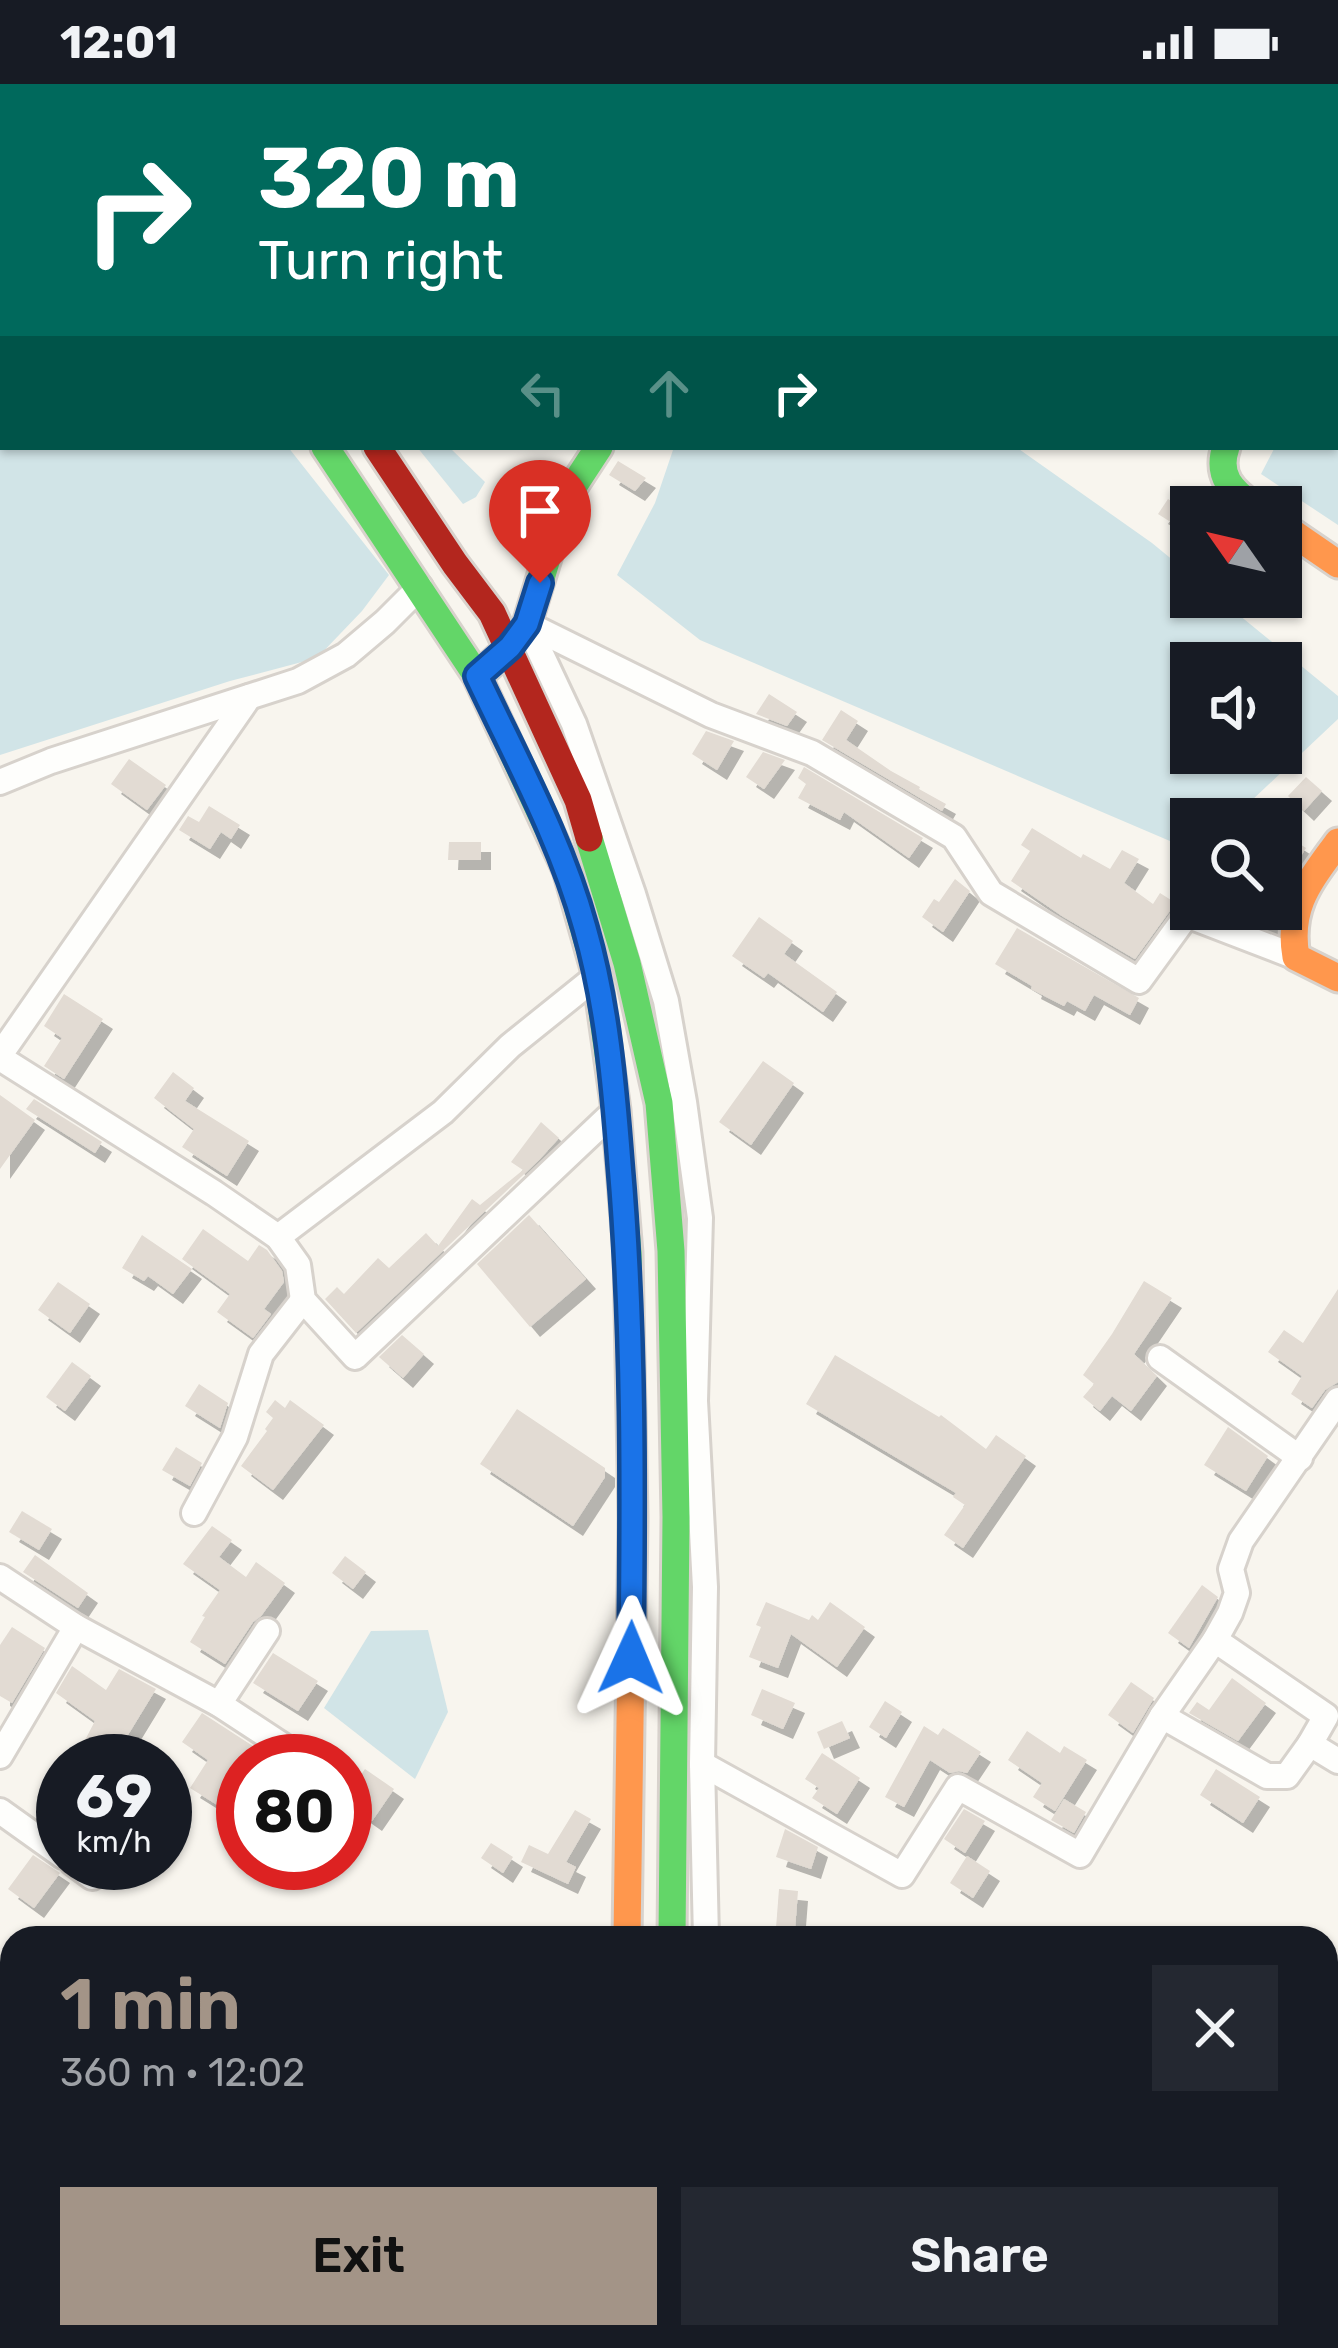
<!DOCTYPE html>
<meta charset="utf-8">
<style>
:root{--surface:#171b24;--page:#242831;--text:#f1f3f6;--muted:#9ea1a6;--accent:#a39487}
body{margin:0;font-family:Rubik,sans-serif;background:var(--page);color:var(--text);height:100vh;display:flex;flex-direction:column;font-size:45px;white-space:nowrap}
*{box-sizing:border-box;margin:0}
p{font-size:39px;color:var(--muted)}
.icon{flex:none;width:66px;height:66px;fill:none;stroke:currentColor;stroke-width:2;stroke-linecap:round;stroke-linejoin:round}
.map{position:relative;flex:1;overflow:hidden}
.sheet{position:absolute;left:0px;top:1842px;width:1338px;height:423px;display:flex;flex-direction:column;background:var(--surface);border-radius:36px 36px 0 0;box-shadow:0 3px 9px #0004}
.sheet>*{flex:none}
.top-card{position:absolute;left:0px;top:0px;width:1338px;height:366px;box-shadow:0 3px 9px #0004;background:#00695c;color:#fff;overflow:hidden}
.needle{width:78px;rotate:304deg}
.controls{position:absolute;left:1170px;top:402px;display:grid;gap:24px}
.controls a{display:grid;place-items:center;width:132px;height:132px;border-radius:0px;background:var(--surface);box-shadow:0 3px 9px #0004;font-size:60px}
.speed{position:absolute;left:36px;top:1650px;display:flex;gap:24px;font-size:60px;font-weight:700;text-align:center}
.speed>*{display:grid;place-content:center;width:156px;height:156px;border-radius:50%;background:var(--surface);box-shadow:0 3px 9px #0004;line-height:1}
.speed small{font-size:30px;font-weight:400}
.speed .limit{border:18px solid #d22;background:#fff;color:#111}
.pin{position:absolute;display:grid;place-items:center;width:102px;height:102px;color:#fff;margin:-123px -51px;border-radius:50% 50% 50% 0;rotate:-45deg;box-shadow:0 0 12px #0007}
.pin .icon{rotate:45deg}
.me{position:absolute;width:132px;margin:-66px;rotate:1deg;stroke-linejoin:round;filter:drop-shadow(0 0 9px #0008)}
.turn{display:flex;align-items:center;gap:42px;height:252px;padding:0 60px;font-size:54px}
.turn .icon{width:156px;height:156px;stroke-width:2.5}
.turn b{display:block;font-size:84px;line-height:102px}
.lanes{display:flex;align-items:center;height:114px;padding:0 60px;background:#0003;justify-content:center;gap:60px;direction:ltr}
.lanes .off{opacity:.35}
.round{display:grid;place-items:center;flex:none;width:126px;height:126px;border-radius:0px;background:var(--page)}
.summary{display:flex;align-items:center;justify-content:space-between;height:204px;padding:0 60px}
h1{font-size:72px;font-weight:600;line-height:90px;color:var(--accent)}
.button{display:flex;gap:24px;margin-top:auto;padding:24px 60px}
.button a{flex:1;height:138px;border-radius:0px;background:var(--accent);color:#111;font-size:48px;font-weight:600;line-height:138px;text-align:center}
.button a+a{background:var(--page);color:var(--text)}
.status{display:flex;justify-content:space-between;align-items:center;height:84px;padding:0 60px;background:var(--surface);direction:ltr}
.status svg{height:33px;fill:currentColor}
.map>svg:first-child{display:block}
.water{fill:#d1e4e7;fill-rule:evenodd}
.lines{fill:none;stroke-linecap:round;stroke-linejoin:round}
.canal{stroke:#d1e4e7;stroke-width:21}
.building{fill:#e2dbd3;filter:url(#shadow)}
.street-casing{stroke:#d7d2cc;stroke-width:30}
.fast-casing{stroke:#d8d2cc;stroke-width:33}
.slow-casing{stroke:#d8d2cc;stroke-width:33}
.jam-casing{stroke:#d8d2cc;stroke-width:33}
.street{stroke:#fefefc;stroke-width:24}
.fast{stroke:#63d668;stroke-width:27}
.slow{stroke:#ff974d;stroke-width:27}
.jam{stroke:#b3261e;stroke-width:27}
.route-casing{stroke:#114b97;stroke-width:30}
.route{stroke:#1a73e8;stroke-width:21}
</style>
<div class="status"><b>12:01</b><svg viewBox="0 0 49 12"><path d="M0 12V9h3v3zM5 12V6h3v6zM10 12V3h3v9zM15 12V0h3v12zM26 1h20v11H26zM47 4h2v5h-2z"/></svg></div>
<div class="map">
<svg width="1338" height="2264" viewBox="0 0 1338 2264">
<defs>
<filter id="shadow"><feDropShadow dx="10" dy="10" stdDeviation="0" flood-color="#0004"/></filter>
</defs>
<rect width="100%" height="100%" fill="#f8f5ee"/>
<g class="water">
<polygon points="0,20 3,24 3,363 288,363 389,491 362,527 317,574 230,597 0,671"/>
<polygon points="1335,282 1338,283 1338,441 1261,390 1275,363 1335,363"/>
<polygon points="417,363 449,363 485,398 476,413 463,420"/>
<path d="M674,363H1016L1152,459L1191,491V513H1217L1338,612V635L1232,735H1191V766L700,556L617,491L655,419ZM1281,579V669H1191V579Z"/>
<polygon points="428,1546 448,1628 415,1695 324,1624 371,1547"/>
</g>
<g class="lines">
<g class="canal">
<polyline points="1073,0 1076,3"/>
<polyline points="1183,0 1186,3"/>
<polyline points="1335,250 1338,254"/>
</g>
</g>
<g class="building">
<polygon points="618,377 646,394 635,407 609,391"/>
<polygon points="528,397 544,404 531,440 512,432"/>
<polygon points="1168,415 1191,430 1191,451 1158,430"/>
<polygon points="769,610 797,628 787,642 756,630"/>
<polygon points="841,626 858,637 846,656 891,687 920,703 919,705 946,720 942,727 822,656"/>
<polygon points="706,647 734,657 717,686 692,670"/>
<polygon points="763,668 785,676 764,705 746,693"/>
<polygon points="129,675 166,701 147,726 111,700"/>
<polygon points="804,683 923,754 909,774 844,728 840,736 798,714 806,700 798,694"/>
<polygon points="1306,693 1322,707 1304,727 1288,712"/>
<polygon points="209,722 240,741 231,755 221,748 210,765 179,746 188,732 199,738"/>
<polygon points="1032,744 1081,774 1083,770 1110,785 1122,766 1139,775 1124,799 1153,820 1160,809 1171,816 1178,800 1191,805 1191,815 1180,816 1174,821 1135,875 1062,832 1011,797 1030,767 1021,761"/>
<polygon points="1281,748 1306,764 1281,803"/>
<polygon points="449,758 481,758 481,776 448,776"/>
<polygon points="955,795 970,807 943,848 922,833 934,815 939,818"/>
<polygon points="1217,825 1272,825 1271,846"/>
<polygon points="759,833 793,857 784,870 837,908 823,928 768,889 764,894 732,872"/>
<polygon points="1017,844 1139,914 1130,931 1094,911 1085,927 1067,917 1064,922 1031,905 1032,902 995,880"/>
<polygon points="64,910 103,935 64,995 44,982 62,954 44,942"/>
<polygon points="763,977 794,999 751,1061 719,1038"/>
<polygon points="173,988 194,1004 185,1017 249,1057 227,1092 182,1063 194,1045 154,1014"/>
<polygon points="0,1011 35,1036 0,1085"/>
<polygon points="34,1015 102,1058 95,1069 26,1025"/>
<polygon points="541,1038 559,1054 539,1076 356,1249 325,1215 337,1203 344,1210 378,1174 389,1184 426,1149 438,1162 472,1115 480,1121 523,1086 511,1078"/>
<polygon points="529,1131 586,1195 530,1243 477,1180"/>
<polygon points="203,1145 248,1177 259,1161 267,1166 282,1187 284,1198 264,1225 271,1230 253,1254 217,1228 230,1210 182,1175"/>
<polygon points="142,1151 192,1185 173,1210 148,1192 144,1197 122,1184"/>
<polygon points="1144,1197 1172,1214 1134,1270 1157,1292 1131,1327 1112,1312 1100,1327 1083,1313 1094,1300 1083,1291 1112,1250"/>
<polygon points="58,1198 90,1220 70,1249 38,1226"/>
<polygon points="1338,1205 1338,1298 1325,1306 1312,1324 1291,1310 1302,1292 1268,1268 1284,1246 1303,1259"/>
<polygon points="402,1251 424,1270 403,1294 379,1273"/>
<polygon points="835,1271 939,1333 941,1331 986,1365 996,1351 1026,1372 963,1464 944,1451 965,1421 953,1413 956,1409 806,1320"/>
<polygon points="72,1278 91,1292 65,1327 46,1313"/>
<polygon points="199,1300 228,1319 220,1344 185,1322"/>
<polygon points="275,1316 285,1324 290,1316 324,1341 273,1406 241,1382 267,1347 265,1345 273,1334 266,1328"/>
<polygon points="517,1325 605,1384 605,1393 573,1442 480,1380"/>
<polygon points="1228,1343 1268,1372 1246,1407 1204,1381"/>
<polygon points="176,1363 202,1379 190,1402 162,1386"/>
<polygon points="22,1427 52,1445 39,1466 9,1448"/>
<polygon points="212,1442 232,1456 219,1473 246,1493 256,1478 285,1499 261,1532 253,1538 225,1580 190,1558 205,1533 202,1532 220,1506 183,1480"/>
<polygon points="35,1471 88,1509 78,1524 23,1488"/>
<polygon points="345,1472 366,1488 353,1505 332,1489"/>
<polygon points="1202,1501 1218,1513 1189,1564 1168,1549"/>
<polygon points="766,1518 809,1536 812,1531 818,1536 830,1518 865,1543 837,1583 791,1550 778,1584 749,1573 761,1543 756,1541"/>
<polygon points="12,1543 45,1564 12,1619 0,1612 0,1561"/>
<polygon points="273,1569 318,1597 298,1627 253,1599"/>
<polygon points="72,1582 106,1606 119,1585 156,1605 112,1677 74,1677 95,1637 56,1609"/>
<polygon points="1232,1594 1266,1619 1238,1657 1189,1629 1197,1618 1209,1626"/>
<polygon points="1131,1598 1154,1614 1133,1649 1108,1631"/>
<polygon points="762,1605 795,1619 783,1645 751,1631"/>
<polygon points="885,1617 902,1628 886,1654 869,1643"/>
<polygon points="202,1629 276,1677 243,1677 243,1720 235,1732 190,1704 208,1676 182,1658"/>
<polygon points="842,1637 850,1654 824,1665 817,1648"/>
<polygon points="924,1642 938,1651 943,1644 981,1668 967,1689 959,1687 950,1689 930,1676 904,1723 885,1713"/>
<polygon points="1027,1647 1060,1669 1064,1662 1087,1676 1055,1727 1033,1713 1042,1699 1008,1676"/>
<polygon points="822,1669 860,1694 837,1730 812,1714 819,1704 805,1695"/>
<polygon points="365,1685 394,1705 372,1737 345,1718 345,1714"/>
<polygon points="1216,1685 1260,1713 1243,1739 1200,1711"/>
<polygon points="63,1697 63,1752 41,1736"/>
<polygon points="1064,1715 1086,1728 1074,1749 1051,1736"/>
<polygon points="964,1725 985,1737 965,1769 944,1755"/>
<polygon points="575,1726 591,1735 566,1778 576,1783 568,1800 521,1778 529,1761 548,1770"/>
<polygon points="785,1745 818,1763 811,1785 776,1773"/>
<polygon points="491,1759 513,1773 503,1789 481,1774"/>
<polygon points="33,1771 60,1789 34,1824 8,1805"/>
<polygon points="967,1772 990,1787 973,1814 950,1799"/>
<polygon points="779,1805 798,1807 795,1845 776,1844"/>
</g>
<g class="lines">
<g class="street-casing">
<g id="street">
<polyline points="589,0 594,3"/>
<polyline points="1227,0 1230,3"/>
<polyline points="697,3 699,0"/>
<polyline points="1303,3 1305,0"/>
<polyline points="1335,111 1338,108"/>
<polyline points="527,540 574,640 633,810 666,917 684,1018 700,1134 695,1317 705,1503 702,1680 706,1854"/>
<polyline points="527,540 711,631 812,669 954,753 991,809 1139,897 1187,831 1296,873"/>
<polyline points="0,698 51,677 298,597 346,571 385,538 420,503"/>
<polyline points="0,971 249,613"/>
<polyline points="0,974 214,1109 278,1153 298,1181 303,1216 355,1273 616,1026"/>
<polyline points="278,1153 443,1028 510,962 597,892"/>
<polyline points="1160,1274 1300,1374"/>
<polyline points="194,1429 235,1353 261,1270 303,1216"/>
<polyline points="0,1493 76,1543 219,1620 306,1677"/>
<polyline points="1215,1556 1326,1632 1310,1660 1338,1677"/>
<polyline points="219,1620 267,1547"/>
<polyline points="1162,1632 1267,1692 1287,1692 1310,1660"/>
<polyline points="0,1672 76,1543"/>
<polyline points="702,1680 902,1791 958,1703 1080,1771 1162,1632 1215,1556 1230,1529 1237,1509 1231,1485 1241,1457 1338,1316"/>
<polyline points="0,1727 63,1772"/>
<polyline points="73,1779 92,1793"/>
</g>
</g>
<g class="fast-casing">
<g id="fast">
<polyline points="77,0 79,3"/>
<polyline points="127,0 129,3"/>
<polyline points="1021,0 1025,3"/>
<polyline points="881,3 884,0"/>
<polyline points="325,363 477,592 567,786 597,892 616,1026 628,1169 633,1434 631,1567"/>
<path d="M1226,363C1216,392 1232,407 1254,423"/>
<polyline points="487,584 510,563 527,540 565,415 599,363"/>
<polyline points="589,754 627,879 659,1019 671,1167 676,1433 672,1854"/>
<polyline points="0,1987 12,1990"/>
<polyline points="0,2144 12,2146"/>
<polyline points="661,2253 663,2264"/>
</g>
</g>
<g class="slow-casing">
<g id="slow">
<polyline points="1281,441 1338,480"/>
<path d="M1338,758C1310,797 1287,822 1296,873L1338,894"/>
<polyline points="627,1854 631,1567"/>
</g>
</g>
<g class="jam-casing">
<polyline id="jam" points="377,363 455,480 492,529 578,716 589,754"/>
</g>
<use href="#street" class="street"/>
<use href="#fast" class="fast"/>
<use href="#slow" class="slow"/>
<use href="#jam" class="jam"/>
</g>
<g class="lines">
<g class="route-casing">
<path id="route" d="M540,499L527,540L510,563L477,592C516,675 561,756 585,844C607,920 614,1002 620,1080C634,1244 633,1409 631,1574"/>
</g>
<use href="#route" class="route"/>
</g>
</svg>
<div class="controls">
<a><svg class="needle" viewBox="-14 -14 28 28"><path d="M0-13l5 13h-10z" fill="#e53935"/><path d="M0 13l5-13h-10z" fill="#9ea1a6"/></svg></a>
<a><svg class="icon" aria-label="sound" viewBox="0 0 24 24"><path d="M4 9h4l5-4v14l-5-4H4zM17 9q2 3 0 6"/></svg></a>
<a><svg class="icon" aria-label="search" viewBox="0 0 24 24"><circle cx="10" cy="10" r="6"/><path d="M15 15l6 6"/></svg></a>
</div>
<div class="speed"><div>69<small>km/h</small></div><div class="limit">80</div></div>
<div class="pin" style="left:540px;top:499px;background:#d93025"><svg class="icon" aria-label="arrive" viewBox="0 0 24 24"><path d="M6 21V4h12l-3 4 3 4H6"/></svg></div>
<svg class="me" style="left:631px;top:1574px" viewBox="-20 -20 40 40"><path d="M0-17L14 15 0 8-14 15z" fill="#1a73e8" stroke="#fff" stroke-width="4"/></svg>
<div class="top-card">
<div class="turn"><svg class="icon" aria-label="right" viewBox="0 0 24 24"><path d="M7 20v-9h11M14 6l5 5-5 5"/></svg><div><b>320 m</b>Turn right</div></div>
<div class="lanes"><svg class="icon off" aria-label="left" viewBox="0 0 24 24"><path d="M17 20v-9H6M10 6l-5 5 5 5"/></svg><svg class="icon off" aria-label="ahead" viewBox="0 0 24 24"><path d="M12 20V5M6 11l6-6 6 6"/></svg><svg class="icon" aria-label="right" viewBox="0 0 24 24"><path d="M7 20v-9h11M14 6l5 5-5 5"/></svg></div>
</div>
<section class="sheet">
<div class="summary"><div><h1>1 min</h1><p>360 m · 12:02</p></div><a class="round"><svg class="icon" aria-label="close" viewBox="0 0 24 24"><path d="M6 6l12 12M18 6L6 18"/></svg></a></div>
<div class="button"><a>Exit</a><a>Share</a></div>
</section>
</div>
